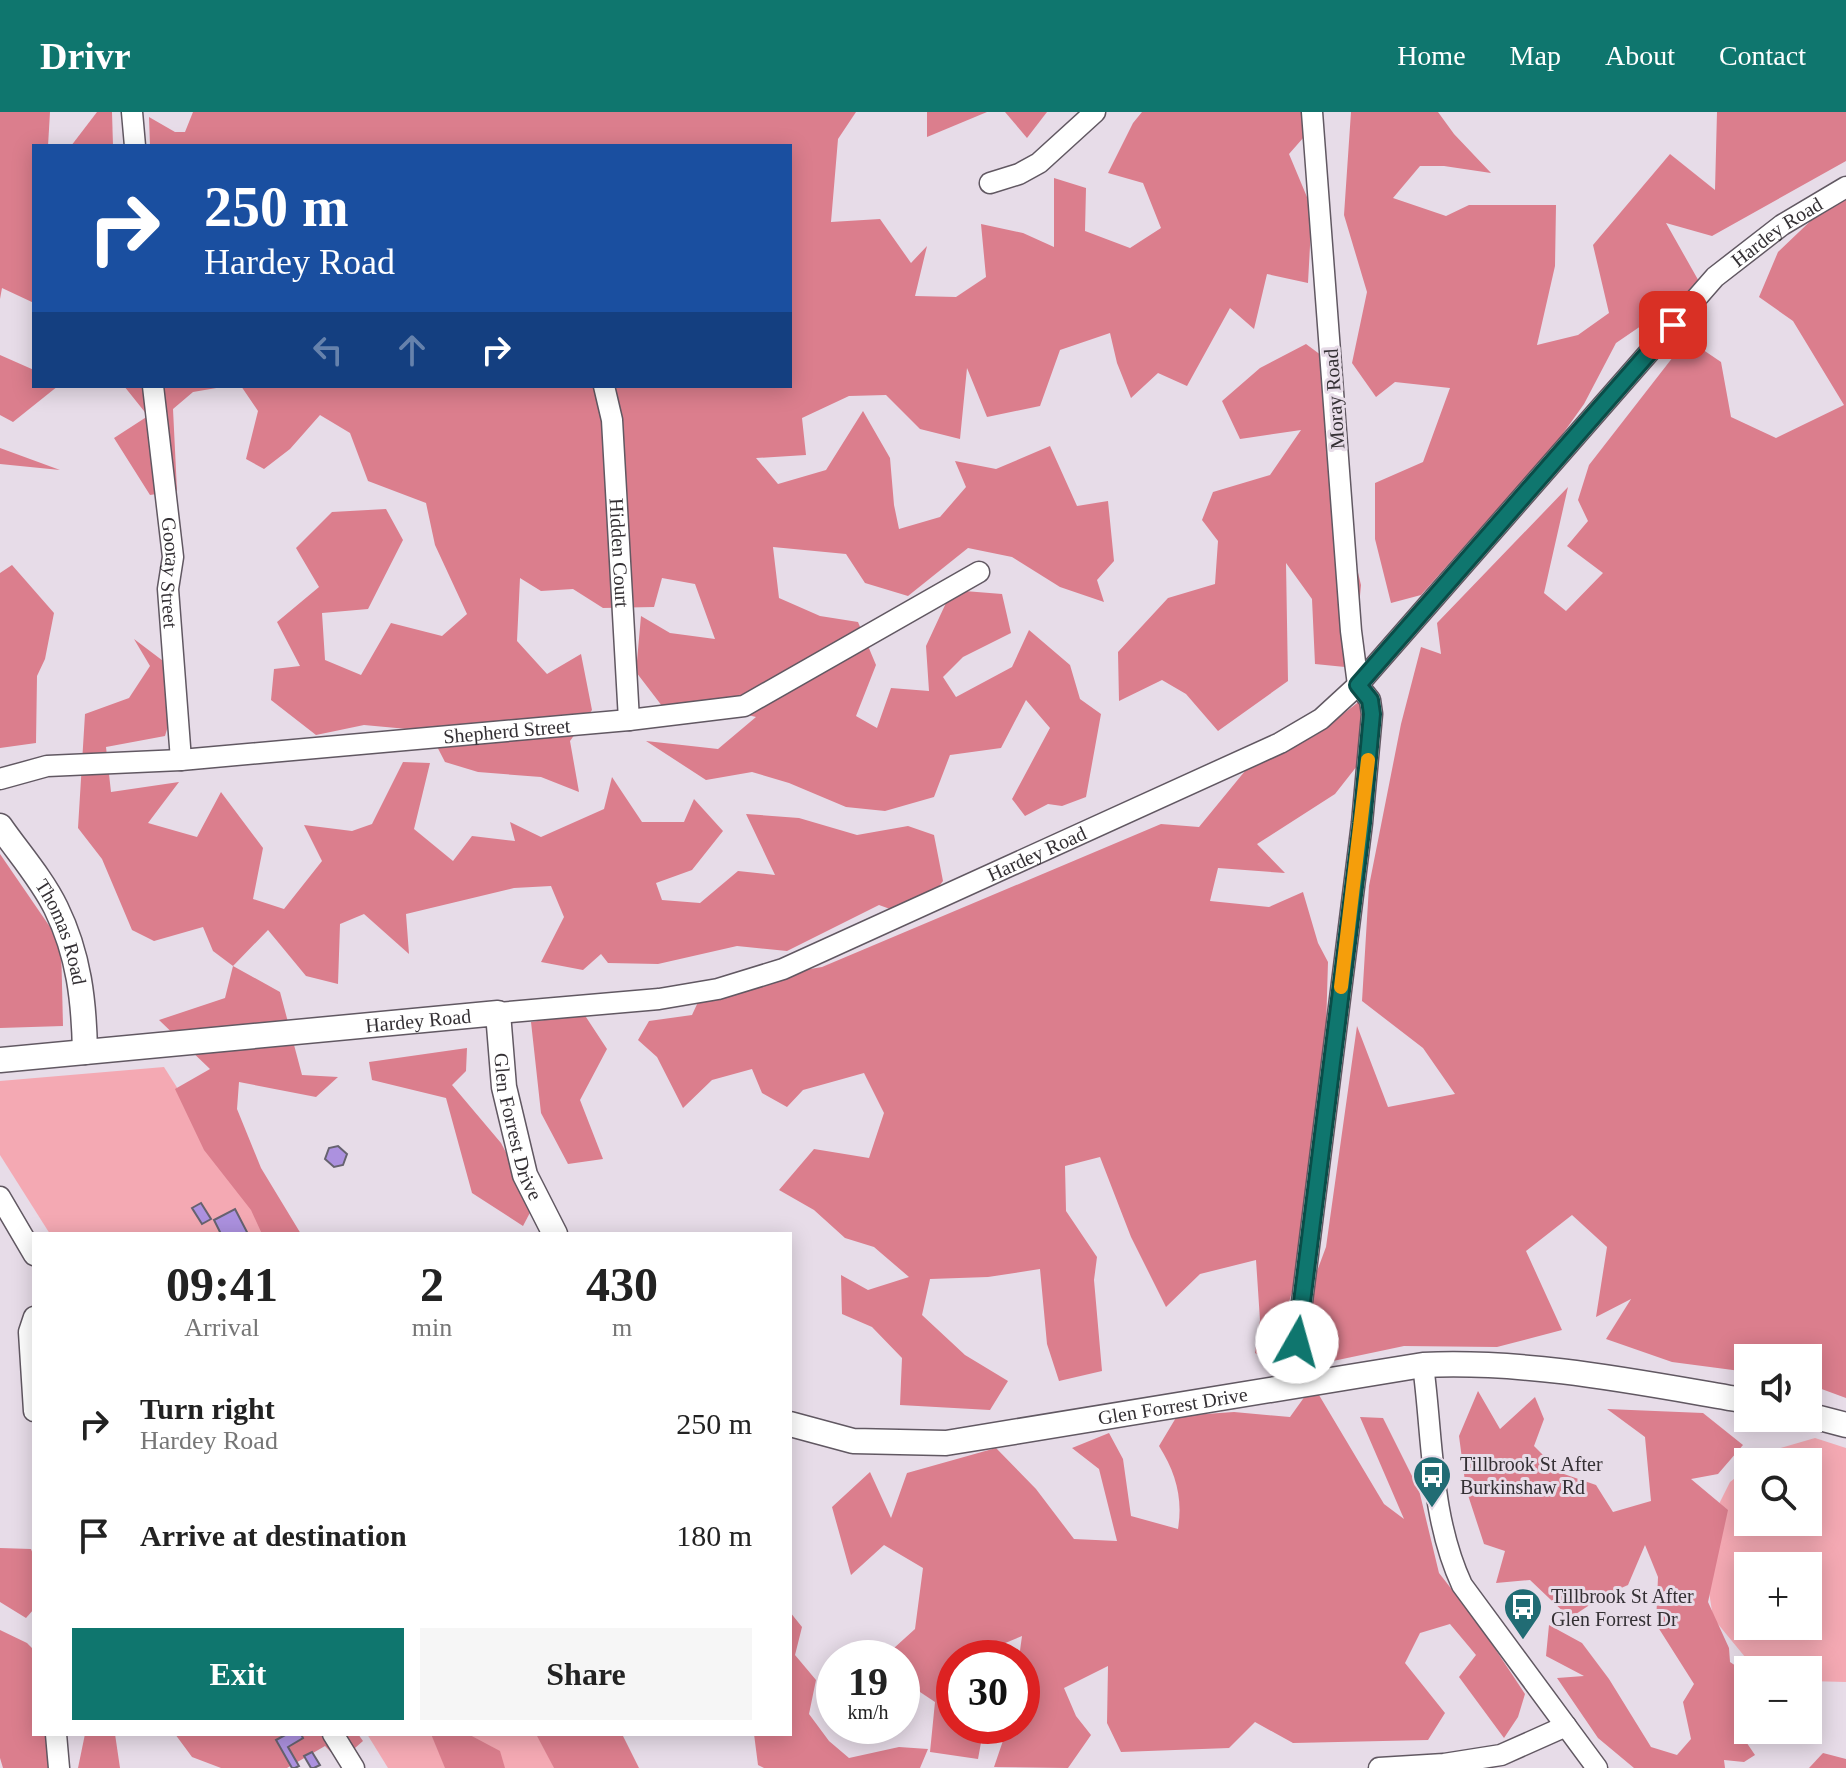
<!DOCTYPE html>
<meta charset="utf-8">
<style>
:root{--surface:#fff;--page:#f6f6f6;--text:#222;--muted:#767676;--accent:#0f766e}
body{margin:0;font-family:Georgia,serif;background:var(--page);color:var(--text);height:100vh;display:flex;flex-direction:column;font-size:30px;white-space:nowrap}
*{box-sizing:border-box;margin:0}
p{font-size:26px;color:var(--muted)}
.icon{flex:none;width:44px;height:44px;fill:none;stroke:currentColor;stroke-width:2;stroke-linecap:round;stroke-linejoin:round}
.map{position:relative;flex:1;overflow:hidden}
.side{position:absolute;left:32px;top:1120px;width:760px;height:504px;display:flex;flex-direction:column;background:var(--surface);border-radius:0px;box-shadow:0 4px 20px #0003}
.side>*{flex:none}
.banner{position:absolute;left:32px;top:32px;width:760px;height:244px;border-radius:0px;box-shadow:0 4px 20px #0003;background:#1a4fa0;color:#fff;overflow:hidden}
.fabs{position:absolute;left:1734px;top:1232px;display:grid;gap:16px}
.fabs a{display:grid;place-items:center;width:88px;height:88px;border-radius:0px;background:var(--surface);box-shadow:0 4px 20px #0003;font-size:40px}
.speed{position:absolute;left:816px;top:1528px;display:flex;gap:16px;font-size:40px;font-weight:700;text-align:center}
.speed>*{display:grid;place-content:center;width:104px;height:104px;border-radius:50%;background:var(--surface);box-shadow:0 4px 20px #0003;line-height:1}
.speed small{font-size:20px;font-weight:400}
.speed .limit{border:12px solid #d22;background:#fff;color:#111}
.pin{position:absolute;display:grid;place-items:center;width:68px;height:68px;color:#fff;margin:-34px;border-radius:16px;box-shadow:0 4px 12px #0006}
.me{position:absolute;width:88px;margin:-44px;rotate:7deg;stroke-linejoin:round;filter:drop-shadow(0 0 6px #0008)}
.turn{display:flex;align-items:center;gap:28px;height:168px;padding:0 40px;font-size:36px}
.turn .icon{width:104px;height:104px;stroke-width:2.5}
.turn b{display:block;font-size:56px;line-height:68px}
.lanes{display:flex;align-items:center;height:76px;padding:0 40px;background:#0003;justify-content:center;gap:40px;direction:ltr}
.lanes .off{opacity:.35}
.eta{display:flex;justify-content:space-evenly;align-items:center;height:136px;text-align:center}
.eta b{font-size:48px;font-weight:700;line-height:56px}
.action{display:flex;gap:16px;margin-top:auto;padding:16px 40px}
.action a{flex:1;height:92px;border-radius:0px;background:var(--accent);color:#fff;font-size:32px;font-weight:700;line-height:92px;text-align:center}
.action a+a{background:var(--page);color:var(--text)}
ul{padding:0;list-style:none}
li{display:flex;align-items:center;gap:24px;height:112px;padding:0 40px}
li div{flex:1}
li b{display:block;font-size:30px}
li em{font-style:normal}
header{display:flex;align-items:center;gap:48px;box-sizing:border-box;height:112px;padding:0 40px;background:var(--accent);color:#fff}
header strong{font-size:38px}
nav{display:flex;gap:44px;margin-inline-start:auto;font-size:28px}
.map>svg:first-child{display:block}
.green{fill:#f4a9b3;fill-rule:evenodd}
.forest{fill:#db7e8d}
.building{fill:#ac91df;stroke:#66626f;stroke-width:2}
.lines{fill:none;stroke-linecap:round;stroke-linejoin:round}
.minor-casing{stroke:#615862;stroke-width:23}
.tertiary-casing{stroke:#615862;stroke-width:27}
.minor{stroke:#fff;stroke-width:20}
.tertiary{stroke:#fff;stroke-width:24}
.route-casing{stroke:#0a4d48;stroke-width:20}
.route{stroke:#0f766e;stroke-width:14}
.slow{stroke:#f59e0b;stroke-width:14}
.labels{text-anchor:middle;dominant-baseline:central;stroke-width:6;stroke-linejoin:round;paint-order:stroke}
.street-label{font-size:20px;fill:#343034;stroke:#e7dce8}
.poi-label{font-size:20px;fill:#343034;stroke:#e7dce8;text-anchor:start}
</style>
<header>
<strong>Drivr</strong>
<nav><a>Home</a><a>Map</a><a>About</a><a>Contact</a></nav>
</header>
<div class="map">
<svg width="1846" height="1656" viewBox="0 0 1846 1656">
<rect width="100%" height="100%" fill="#e7dce8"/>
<g class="green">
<polygon points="164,955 270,1122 50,1122 0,1043 0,969"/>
<path d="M1815,1326L1846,1336V1570L1808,1569V1558H1767L1750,1551L1713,1506L1706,1460L1714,1402L1730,1370L1748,1356V1410H1808V1350H1755L1767,1340ZM1748,1454H1808V1514H1748Z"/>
<polygon points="367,1622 588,1622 610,1656 388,1656"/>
</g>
<g class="forest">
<polygon points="0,0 50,0 48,34 34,34 34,191 2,176 0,187"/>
<polygon points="97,0 112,0 113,34 71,34"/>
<polygon points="193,0 856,0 838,27 831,110 880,107 911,151 927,134 915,184 956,185 986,165 981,112 1023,121 1054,135 1054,66 1086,76 1085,119 1130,136 1161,116 1143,71 1108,61 1133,11 1142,0 1309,0 1311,17 1289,42 1312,97 1308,171 1267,162 1254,217 1230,196 1187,274 1158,261 1131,286 1117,251 1110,221 1060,238 1040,294 987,305 967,256 960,327 920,317 886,283 849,284 802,306 806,343 756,346 778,372 826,358 863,299 890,346 894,393 899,417 940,405 966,375 955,349 996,357 1050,334 1077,394 1108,389 1114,449 1097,468 1104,490 1060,475 1012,445 968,436 908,484 865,471 846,442 773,435 779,486 820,504 858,510 876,553 856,604 877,616 891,576 929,579 926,534 952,478 1002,482 1011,521 963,545 943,565 956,585 1012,555 1029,518 1070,553 1080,587 1101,602 1086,685 1062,694 1048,692 1025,704 1012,687 1050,616 1026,588 1001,636 950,643 934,685 885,699 846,695 789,671 752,660 706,668 646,629 718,637 756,605 720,596 672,607 636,560 641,504 670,521 715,527 695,472 662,466 654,495 603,496 573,477 541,479 520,466 517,529 547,562 581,542 592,598 570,629 579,680 541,665 478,660 445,650 429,619 364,613 316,623 271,588 274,557 300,554 277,510 319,475 296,436 332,400 386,397 403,428 368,497 322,501 325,548 361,563 391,511 442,524 467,502 435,433 426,391 368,369 350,321 320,303 290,337 264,357 246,347 258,299 241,274 790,274 790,34 150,34 149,5 175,20 185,20"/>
<polygon points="927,0 987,0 927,25"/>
<polygon points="1005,0 1047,0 1027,26"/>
<polygon points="1351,0 1438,0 1454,22 1491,61 1444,54 1420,54 1393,86 1446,104 1469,93 1556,93 1555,154 1537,233 1578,223 1609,201 1593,133 1670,42 1715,78 1717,0 1846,0 1846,49 1712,124 1666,111 1701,173 1616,231 1584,292 1557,330 1421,483 1391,491 1375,427 1375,371 1423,350 1450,276 1395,270 1376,285 1352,251 1367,180 1344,103"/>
<polygon points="1846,86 1846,1286 1808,1272 1808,1246 1748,1246 1748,1260 1672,1250 1606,1227 1631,1187 1596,1205 1607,1135 1572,1103 1526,1139 1562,1218 1497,1235 1404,1234 1333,1249 1300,1227 1297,1213 1326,1135 1357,914 1388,995 1455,982 1423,936 1362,889 1369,774 1401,612 1421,535 1441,542 1437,511 1568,375 1544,481 1566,499 1603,461 1567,434 1588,409 1578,388 1589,353 1687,227 1721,250 1731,305 1776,326 1844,293 1793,209 1759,185 1778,140 1822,98"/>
<polygon points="1306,232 1337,255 1350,428 1361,473 1355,537 1345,555 1315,552 1312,487 1286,451 1288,569 1218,619 1186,582 1162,568 1119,589 1118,540 1168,486 1215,472 1218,429 1202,408 1213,380 1270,363 1301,318 1240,327 1222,289 1260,256"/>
<polygon points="0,243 34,258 34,274 58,274 13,310 0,303"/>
<polygon points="124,274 228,274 193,280 173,297 177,379 150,383 114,326 148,304"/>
<polygon points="0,336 60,358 0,352"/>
<polygon points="12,453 54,501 45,547 37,564 36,631 0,636 0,461"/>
<polygon points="134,527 183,564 165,624 106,635 111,680 179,670 148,711 197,725 221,680 263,736 253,787 284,797 322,749 304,713 352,719 372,712 403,650 430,651 414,717 453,749 472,724 515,729 510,710 541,725 604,697 612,665 642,710 684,710 694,687 723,719 692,758 656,771 662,788 700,791 738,759 775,763 746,702 799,706 857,723 908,714 934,723 943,769 915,806 879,793 787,839 737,834 658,852 608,851 601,842 583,858 541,850 564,805 551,774 514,776 406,802 409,842 364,802 340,812 338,872 306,864 268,818 233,854 280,880 302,963 338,965 316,985 239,970 237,997 261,1056 301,1122 262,1122 251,1098 204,1038 175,977 210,957 159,908 225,886 233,854 213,839 203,815 154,829 132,818 102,747 78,716 85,602 129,586 150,554"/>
<polygon points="1361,588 1368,640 1335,682 1257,732 1285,761 1218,756 1210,789 1269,795 1303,780 1318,831 1328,850 1324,983 1300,1151 1272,1251 1255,1241 1260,1208 1256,1148 1200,1162 1166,1195 1131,1125 1100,1045 1065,1054 1066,1099 1097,1145 1094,1168 1102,1259 1059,1269 1047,1232 1040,1157 988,1165 930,1167 922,1203 965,1243 1008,1269 990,1298 900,1293 902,1246 872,1215 842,1202 841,1163 868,1178 909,1165 874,1135 845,1126 814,1098 779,1078 814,1037 869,1046 884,1001 864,961 803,978 787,995 762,981 752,957 712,968 683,996 657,945 638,928 649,909 692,903 705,875 822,855 1161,712 1199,715 1245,659 1316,623"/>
<polygon points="0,742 61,831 63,914 0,916"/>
<polygon points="584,902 607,937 580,988 603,1047 568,1052 541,1001 531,910"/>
<polygon points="467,936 466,959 452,973 501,1031 534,1093 523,1114 472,1081 446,986 372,968 369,950"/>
<path d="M1313,1273L1384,1392L1404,1407L1360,1305L1383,1306L1419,1378L1439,1461L1478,1511L1525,1582L1518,1605L1504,1626L1459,1565L1476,1543L1450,1512L1420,1521L1405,1551L1445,1601L1428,1628L1293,1631L1255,1610L1229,1636L1121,1640L1107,1611L1108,1554L1064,1576L1076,1604L1091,1623L1068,1656L994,1655L1008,1614H1022V1546H1019L1022,1524L986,1539V1546H954V1614H984L978,1647L930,1640L935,1590L902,1568V1546H883L915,1517L923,1456L884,1433L851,1463L832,1395L870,1360L891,1406L907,1361L996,1336L1036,1377L1074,1427L1117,1429L1099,1357L1072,1336L1109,1321L1123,1347L1131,1404L1178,1417C1183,1386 1176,1361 1159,1334L1177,1304L1234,1300L1290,1305Z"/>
<polygon points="1478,1279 1500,1317 1535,1285 1544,1307 1534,1334 1561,1361 1596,1373 1613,1400 1651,1389 1645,1325 1607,1297 1703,1301 1743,1333 1718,1362 1691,1367 1728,1398 1708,1490 1729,1536 1730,1550 1748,1562 1748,1583 1734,1586 1738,1618 1755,1643 1744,1650 1724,1648 1725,1656 1634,1656 1598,1626 1557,1566 1584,1564 1546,1544 1549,1513 1582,1531 1609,1567 1651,1635 1677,1643 1691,1627 1683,1590 1694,1572 1656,1512 1658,1465 1645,1433 1628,1473 1603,1484 1570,1506 1530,1468 1496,1471 1505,1439 1484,1432 1466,1377 1459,1324"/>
<polygon points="0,1436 31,1437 34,1445 34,1497 26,1506 0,1490"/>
<polygon points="790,1500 802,1515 795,1543 816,1568 809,1602 829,1629 849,1646 899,1635 928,1637 920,1656 764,1656 758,1653 754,1622 790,1622"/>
<polygon points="0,1518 27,1531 34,1538 34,1622 50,1622 49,1656 3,1656 0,1646"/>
<polygon points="85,1622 115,1622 120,1656 78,1656"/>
<polygon points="175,1622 358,1622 363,1629 340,1649 325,1634 287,1656 221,1656 192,1645"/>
<polygon points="431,1622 468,1622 500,1639 505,1656 445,1656"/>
<polygon points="536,1622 622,1622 639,1656 554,1656"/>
<polygon points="1823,1641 1846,1647 1846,1656 1809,1656"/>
</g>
<g class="building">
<polygon points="338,1034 347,1042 343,1053 334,1055 325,1047 329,1036"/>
<polygon points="201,1091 211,1107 202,1112 192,1096"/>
<polygon points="235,1097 248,1122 221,1122 214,1108"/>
<polygon points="287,1622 301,1622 303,1626 288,1635 299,1654 295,1656 292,1656 276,1628"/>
<polygon points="312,1640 320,1653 314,1656 311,1656 304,1644"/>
</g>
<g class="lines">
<g class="minor-casing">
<g id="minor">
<polyline points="132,0 135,34"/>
<polyline points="990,71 1019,62 1039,51 1095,0"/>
<path id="s1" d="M153,274L173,445L168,477L181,648"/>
<path id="s2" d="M604,274L612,308L629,608"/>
<path id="s3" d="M0,667L47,654L181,648L629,608L744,594L979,460"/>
<path id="s4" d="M498,901L659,887L718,877L783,857L1280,631L1321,607L1358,573L1715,165L1782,113L1846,75"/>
<polyline points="0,1085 34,1143"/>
<polyline points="34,1205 29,1220 34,1299"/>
<path d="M1423,1253C1433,1327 1430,1404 1462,1473L1597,1656"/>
<polyline points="1306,1272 1297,1230 1362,711 1372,602 1370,588 1358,573 1351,519 1312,0"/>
<polyline points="56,1622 59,1656"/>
<polyline points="333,1622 354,1656"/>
<polyline points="1379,1656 1444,1652 1501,1643 1566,1614"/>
</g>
</g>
<g class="tertiary-casing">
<g id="tertiary">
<path id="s5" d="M0,714C18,740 42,767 56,796C79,843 84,889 85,940"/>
<path id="s6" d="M0,948L498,901L504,975L525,1063L555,1122"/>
<polyline points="1808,1303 1846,1313"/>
<path id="s7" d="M790,1312L853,1329L946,1331L1423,1253C1532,1248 1641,1271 1748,1289"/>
</g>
</g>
<use href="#minor" class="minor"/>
<use href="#tertiary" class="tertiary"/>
</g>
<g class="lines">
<g class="route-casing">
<polyline id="route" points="1297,1230 1362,711 1372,602 1370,588 1358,573 1673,213"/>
</g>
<use href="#route" class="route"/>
<polyline class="slow" points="1341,875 1368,648"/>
</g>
<defs>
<g id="bus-pin" transform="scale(2)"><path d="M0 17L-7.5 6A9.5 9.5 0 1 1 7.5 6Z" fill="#216c74" stroke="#e7dce8"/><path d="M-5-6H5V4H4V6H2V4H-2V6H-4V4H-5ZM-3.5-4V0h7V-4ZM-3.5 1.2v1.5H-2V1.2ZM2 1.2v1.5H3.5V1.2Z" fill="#fff"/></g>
</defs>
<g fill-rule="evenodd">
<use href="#bus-pin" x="1432" y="1363"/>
<use href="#bus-pin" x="1523" y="1495"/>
</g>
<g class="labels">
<g class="street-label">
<text stroke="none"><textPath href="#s4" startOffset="1552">Hardey Road</textPath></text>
<text transform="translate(1334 287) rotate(-94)">Moray Road</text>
<text stroke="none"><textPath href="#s2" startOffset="168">Hidden Court</textPath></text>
<text stroke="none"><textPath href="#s1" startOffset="188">Gooray Street</textPath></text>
<text stroke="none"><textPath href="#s3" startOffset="510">Shepherd Street</textPath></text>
<text stroke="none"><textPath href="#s4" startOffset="568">Hardey Road</textPath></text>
<text stroke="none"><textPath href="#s5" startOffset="124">Thomas Road</textPath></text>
<text stroke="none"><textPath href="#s6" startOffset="420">Hardey Road</textPath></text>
<text stroke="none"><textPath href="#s6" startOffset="616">Glen Forrest Drive</textPath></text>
<text stroke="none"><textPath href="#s7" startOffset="388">Glen Forrest Drive</textPath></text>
</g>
<g class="poi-label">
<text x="1460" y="1352">Tillbrook St After<tspan x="1460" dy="23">Burkinshaw Rd</tspan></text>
<text x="1551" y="1484">Tillbrook St After<tspan x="1551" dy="23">Glen Forrest Dr</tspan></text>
</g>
</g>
</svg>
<div class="fabs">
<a><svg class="icon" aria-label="sound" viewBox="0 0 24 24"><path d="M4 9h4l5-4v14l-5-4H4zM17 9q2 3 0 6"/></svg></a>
<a><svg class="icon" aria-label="search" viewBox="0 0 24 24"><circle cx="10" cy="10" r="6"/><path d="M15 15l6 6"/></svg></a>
<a>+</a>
<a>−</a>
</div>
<div class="speed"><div>19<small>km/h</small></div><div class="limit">30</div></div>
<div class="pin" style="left:1673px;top:213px;background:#d93025"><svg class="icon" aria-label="arrive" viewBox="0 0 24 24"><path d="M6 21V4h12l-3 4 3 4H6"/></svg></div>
<svg class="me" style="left:1297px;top:1230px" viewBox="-20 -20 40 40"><circle r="19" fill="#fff"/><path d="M0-13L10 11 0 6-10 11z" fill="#0f766e"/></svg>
<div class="banner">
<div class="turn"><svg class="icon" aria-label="right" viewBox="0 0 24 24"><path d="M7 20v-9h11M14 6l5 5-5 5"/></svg><div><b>250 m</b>Hardey Road</div></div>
<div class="lanes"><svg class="icon off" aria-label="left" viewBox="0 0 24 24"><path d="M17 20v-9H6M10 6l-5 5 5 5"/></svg><svg class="icon off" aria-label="ahead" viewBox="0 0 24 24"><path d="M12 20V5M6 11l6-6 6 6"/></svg><svg class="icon" aria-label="right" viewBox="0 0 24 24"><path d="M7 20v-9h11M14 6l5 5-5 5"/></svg></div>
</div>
<section class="side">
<div class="eta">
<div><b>09:41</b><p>Arrival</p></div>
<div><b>2</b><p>min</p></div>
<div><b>430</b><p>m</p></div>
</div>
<ul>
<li><svg class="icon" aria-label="right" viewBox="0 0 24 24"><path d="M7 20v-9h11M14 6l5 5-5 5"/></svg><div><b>Turn right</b><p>Hardey Road</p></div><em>250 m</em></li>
<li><svg class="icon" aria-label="arrive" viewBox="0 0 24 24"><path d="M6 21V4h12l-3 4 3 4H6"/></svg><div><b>Arrive at destination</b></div><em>180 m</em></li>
</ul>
<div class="action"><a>Exit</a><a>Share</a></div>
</section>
</div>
